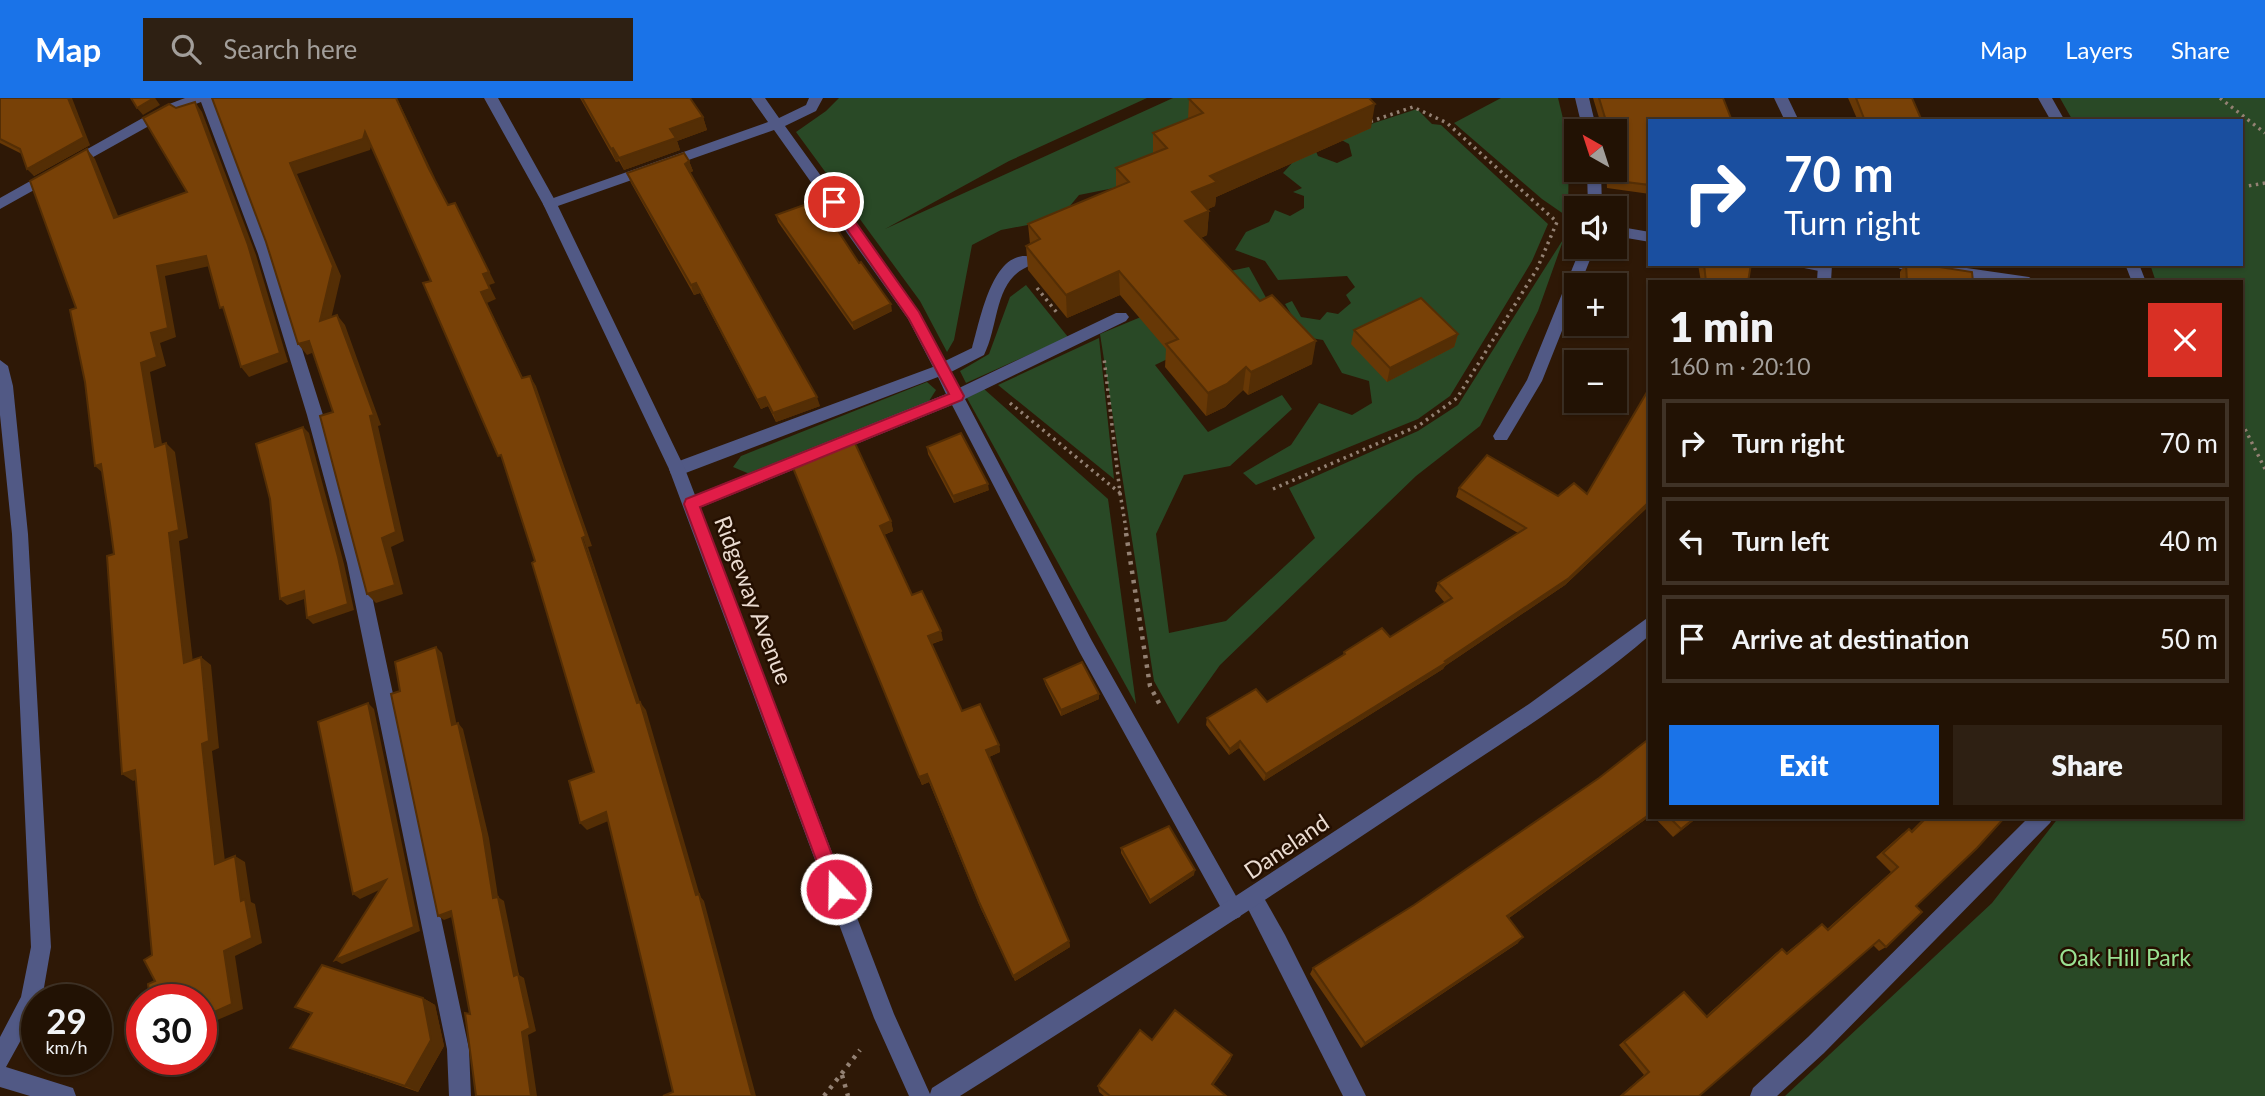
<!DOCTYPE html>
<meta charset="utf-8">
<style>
:root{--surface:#221204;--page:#2e2013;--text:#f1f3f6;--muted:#a29e9a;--line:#3f3226;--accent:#1a73e8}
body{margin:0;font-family:Lato,sans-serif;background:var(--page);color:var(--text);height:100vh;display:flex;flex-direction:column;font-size:26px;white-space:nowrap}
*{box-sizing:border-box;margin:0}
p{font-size:23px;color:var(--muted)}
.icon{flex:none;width:38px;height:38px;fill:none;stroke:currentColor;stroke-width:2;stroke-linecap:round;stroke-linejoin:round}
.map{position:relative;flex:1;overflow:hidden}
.side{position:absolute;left:1648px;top:182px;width:595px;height:539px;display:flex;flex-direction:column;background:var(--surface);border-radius:0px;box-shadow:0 2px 5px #0004,0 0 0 2px var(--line)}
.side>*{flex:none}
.banner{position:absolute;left:1648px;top:21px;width:595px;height:147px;border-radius:0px;box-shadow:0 2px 5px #0004,0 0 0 2px var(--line);background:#1a4fa0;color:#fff;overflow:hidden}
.needle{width:46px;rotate:321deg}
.fabs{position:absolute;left:1564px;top:21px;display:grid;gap:14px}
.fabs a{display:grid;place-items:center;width:63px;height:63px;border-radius:0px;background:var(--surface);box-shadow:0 2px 5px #0004,0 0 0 2px var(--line);font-size:35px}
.speed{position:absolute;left:21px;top:886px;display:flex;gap:14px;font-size:35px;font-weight:700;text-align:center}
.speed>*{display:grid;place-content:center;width:91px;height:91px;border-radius:50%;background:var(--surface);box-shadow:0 2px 5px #0004,0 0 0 2px var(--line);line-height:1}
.speed small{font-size:18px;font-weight:400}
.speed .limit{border:10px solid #d22;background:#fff;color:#111}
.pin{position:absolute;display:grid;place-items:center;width:60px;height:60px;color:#fff;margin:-30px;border:4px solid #fff;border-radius:50%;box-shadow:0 2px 7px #0007}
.me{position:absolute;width:77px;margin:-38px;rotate:339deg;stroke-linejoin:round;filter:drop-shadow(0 0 5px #0008)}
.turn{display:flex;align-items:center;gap:24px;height:147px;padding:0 21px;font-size:32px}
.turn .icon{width:91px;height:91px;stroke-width:2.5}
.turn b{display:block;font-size:49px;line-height:60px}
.round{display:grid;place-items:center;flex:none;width:74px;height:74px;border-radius:0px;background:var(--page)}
.overview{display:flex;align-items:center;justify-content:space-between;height:119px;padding:0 21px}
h1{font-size:42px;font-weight:800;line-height:52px}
.cta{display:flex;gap:14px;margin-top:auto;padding:14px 21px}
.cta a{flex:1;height:80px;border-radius:0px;background:var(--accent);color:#fff;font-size:28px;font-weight:800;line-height:80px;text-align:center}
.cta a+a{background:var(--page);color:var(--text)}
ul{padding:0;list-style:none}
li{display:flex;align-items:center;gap:21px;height:88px;margin:0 14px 10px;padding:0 7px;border:4px solid var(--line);border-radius:0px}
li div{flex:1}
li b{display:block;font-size:26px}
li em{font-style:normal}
header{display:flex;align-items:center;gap:42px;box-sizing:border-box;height:98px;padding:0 35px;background:var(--accent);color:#fff}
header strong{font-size:33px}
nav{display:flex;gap:38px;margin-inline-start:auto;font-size:24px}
.search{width:490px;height:63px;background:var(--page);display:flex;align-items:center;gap:18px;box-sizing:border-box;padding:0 24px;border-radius:0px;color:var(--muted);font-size:26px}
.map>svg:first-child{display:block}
.green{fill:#294926}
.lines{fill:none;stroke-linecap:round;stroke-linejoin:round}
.path-far1{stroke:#938173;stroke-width:3.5;stroke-dasharray:2.5 4.5;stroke-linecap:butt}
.path{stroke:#938173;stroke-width:4.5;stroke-dasharray:3.5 6;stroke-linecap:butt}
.service{fill:#515985;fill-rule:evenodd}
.minor{fill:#515985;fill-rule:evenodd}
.wall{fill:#673806}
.shaded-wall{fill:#542e05}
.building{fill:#784107;stroke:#542e05;stroke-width:2}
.route{fill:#e11d48;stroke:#92132f;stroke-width:2}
.labels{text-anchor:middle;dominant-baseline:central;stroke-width:5;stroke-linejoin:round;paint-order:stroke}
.street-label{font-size:23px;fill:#ebdcd1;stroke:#240f00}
.park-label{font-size:23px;fill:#99e192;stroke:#240f00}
</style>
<header>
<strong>Map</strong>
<div class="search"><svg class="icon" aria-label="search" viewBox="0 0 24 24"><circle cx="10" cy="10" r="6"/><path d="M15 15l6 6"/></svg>Search here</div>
<nav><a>Map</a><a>Layers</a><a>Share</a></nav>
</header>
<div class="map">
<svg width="2265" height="998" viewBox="0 0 2265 998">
<rect width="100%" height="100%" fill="#2e1806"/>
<g class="green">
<polygon points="839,0 1147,0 1009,63 885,131 1173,0 1238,0 1179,25 1178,45 1147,58 1119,89 1079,97 1059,121 1001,132 972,147 954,242 947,254 920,203 796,34 826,13"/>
<polygon points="1501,0 1558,0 1569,45 1568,119 1542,101 1454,25"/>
<polygon points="2060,0 2265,0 2265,998 1785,998 1992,805 2059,719 2242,719 2242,184 2156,184 2150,166 2242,166 2242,23 2073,23"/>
<polygon points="1417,11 1432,26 1441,27 1548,126 1532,163 1450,298 1418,321 1256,387 1243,375 1291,347 1319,305 1352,317 1372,305 1369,283 1342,275 1323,242 1305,239 1285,206 1292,203 1301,219 1320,222 1327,214 1338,216 1351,205 1346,197 1355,189 1347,178 1278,182 1265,163 1235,152 1246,134 1269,124 1275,112 1290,118 1304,110 1304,98 1293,94 1302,90 1283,75 1293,64 1315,51 1318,58 1337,65 1352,58 1349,46 1334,38"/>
<polygon points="1564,140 1538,213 1480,328 1416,378 1220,567 1178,626 1154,583 1100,236 1148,216 1180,255 1155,267 1208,334 1282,297 1292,311 1230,368 1184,377 1156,436 1169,535 1226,523 1315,440 1289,390 1418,333 1458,307"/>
<polygon points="1249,169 1275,216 1216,176"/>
<polygon points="1026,187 1068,239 966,285 960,273 989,256 1010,199"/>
<polygon points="1099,240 1114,381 998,287"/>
<polygon points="927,284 936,292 929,303 752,377 733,369 741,358"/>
<polygon points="984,291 1108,401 1136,606 967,300"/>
</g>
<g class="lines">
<g class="path-far1">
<polyline points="2220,0 2265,35"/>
<polyline points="2242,89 2265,85"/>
<polyline points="1037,190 1058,216"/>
<polyline points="1010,305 1120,395 1104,260"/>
<polyline points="2242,325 2265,371"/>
<polyline points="1273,391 1418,328 1457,300 1537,171 1557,124 1447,25 1413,9 1369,24"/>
<polyline points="1120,395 1127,437"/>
</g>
<g class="path">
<polyline points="1126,435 1150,588 1161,609"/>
<polyline points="842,977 848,998"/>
<polyline points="824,998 860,952"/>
</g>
<g class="service">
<polygon points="185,0 213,0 272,156 323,317 365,465 469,951 471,998 449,998 447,951 347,465 307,317 258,156 201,4 174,14 0,111 0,100 164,8"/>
<path d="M751,0H765L779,20L806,7L809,0H823L816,13L785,28L919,214L945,263L972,250C980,224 992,149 1032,159L1034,163L1032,167C993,180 1000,226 984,257L951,274L959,290L1116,215H1126L1129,219L1126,223L965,301L1092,543L1240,805L1243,812L1240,819L1233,822L1226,819L1080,555L952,307L697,411H685L683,406L685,401L946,296L938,279L683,376H671L669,371L671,366L933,269L908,221L774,32L555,109H545L543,106L545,103L768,24Z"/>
<polygon points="1575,0 1589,0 1597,33 1583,33"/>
<polygon points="2038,0 2052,0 2065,23 2051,23"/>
<polygon points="1587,72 1601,72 1602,110 1588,110"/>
<polygon points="1615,128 1650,134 1650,144 1615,138"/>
<polygon points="1581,149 1595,149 1580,187 1577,187 1577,195 1542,283 1507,342 1495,342 1493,338 1527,282"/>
<polygon points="1802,166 1830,166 1831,169 1824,174 1804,170"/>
<polygon points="1893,166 1939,166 2029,179 2036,184 1990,184 1900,171"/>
<polygon points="2125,166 2139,166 2146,184 2132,184"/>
<polygon points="2029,719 2053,719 2050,725 1824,955 1777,998 1750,998 1753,990 1808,939"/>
<polygon points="1253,790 1260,793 1285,837 1366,998 1343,998 1246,807 1243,800 1246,793"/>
</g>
<g class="minor">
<path d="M484,0H498L557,106L685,371L894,916L930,996L932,990L1231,801L1529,606L1650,518V537C1577,600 1493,650 1413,704C1263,804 1112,902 960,998H909L874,920L669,371L543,106Z"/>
<polygon points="1774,0 1788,0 1799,23 1785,23"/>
<polygon points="1818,166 1832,166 1831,184 1817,184"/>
<polygon points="0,262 8,268 13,288 28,436 51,849 42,901 37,901 37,913 6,969 73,990 76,998 30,998 0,989 0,939 21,899 31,849 12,436 0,317"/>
</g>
</g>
<g class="wall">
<polygon points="0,0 90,47 34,78 22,56 0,45"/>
<polygon points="580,0 690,0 703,19 707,32 677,43 680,52 624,72 619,63 616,64"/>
<polygon points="1593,0 1723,0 1650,23 1650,96 1607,90 1606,72 1615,72 1615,33 1603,33"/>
<polygon points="1848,0 1912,0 1922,23 1858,23"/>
<polygon points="1189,1 1371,30 1216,99 1215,108 1208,111 1209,113 1207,137 1201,140 1312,266 1248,297 1243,292 1225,309 1206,318 1165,269 1166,251 1120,197 1067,220 1028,172 1026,148 1030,146 1028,126 1116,90 1116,70 1153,56 1153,35 1188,21"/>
<polygon points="689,63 693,73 690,75 820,308 776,324 768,308 761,311 700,195 694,197 631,85 627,75"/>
<polygon points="776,117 859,165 892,213 854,232 778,124"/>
<polygon points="1698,166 1751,166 1748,184 1701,184"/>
<polygon points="1905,166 1920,166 1973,184 1900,184 1900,174"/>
<polygon points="1354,232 1458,236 1454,249 1387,284 1351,246"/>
<polygon points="1650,289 1650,407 1565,487 1445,568 1443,571 1264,683 1239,650 1229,657 1206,627 1207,620 1267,604 1343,558 1344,554 1390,539 1445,505 1435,493 1438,485 1518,435 1456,399 1459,390 1558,398 1587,396"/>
<polygon points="927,349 989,392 954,405 928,356"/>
<polygon points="791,365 891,423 893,433 884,437 912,497 943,542 932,546 962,613 999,647 1000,654 989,659 1069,843 1070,849 1015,883 981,811 929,684 922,687"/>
<polygon points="1044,581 1099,601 1061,618 1045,586"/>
<polygon points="1650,640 1650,718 1509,820 1518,845 1361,950 1310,876 1313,870 1414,807 1599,680"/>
<polygon points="1654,719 1698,719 1673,739"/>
<polygon points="1925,719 2005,719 1916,808 1886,849 1879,853 1873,847 1699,998 1620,998 1644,977 1619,947 1679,898 1706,918 1776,855 1782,851 1786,855 1822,826 1827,831 1891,774 1876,759 1902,736 1909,731 1911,733"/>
<polygon points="1121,750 1194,777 1150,806 1121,755"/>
<polygon points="423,900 435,907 444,948 418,994 290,950 311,916 295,909"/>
<polygon points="1152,942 1232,957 1230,963 1213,987 1226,998 1104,998 1099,994 1098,988"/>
</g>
<g class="shaded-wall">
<polygon points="68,0 72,0 90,47 34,78 27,71"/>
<polygon points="154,0 155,0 160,7 143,17 137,10"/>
<polygon points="396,0 397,0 436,82 429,71"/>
<polygon points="195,4 202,14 256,157 288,264 249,279 241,269"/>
<polygon points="1375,6 1371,30 1216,99 1215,108 1191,119 1192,94 1210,78"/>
<polygon points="703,19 707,32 677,43 680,52 624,72 619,60 670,31"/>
<polygon points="365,34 372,45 370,52 297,76 341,178 328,234 320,223 290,65"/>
<polygon points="613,50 619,63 616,64 611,51"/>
<polygon points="87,51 95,61 123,130 114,120"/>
<polygon points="689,63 693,73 688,76 685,66"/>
<polygon points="455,105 495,185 489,187 496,201 487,205 528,291 522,280 481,194 483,176"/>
<polygon points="1209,113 1207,137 1184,147 1185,123"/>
<polygon points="206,158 214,167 165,178 176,239 160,245 166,268 150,274 164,358 155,349 141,265 151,235 157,168"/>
<polygon points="1119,173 1120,197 1067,220 1066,197"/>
<polygon points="696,185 700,195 694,197 691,187"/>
<polygon points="891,206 892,213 854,232 852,225"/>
<polygon points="337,217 345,227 381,327 378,328 404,443 391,449 403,496 376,505 367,496"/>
<polygon points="1458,236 1454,249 1387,284 1390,270"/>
<polygon points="309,243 317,253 307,257 298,246"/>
<polygon points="1316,243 1312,266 1248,297 1251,274"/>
<polygon points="1246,269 1243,292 1225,309 1206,318 1208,295"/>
<polygon points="530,278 536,288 592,448 588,449 643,613 637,605"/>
<polygon points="765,299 768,308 761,311 757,302"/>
<polygon points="817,299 820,308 776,324 773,315"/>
<polygon points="303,329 309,335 344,466 354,512 313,526 307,520"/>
<polygon points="166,345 175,354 188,440 179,443 194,573 184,565 169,435"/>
<polygon points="101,366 105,377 95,368"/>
<polygon points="988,386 989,392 954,405 953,398"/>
<polygon points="1650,403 1650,407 1565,487 1445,568 1443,571 1264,683 1266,676 1445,563"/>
<polygon points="891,423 893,433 883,437 880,428"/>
<polygon points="304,493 310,499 287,507 280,501"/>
<polygon points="941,533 943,542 930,546 928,538"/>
<polygon points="436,549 442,555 458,633 452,627"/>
<polygon points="201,559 211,567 219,650 212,653 226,772 215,766 202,646"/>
<polygon points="1099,596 1099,601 1061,618 1061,612"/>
<polygon points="640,604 646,612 700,798 704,803 756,998 752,998 696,797"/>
<polygon points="368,605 374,611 420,833 342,866 335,862 414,829"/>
<polygon points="458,625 463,631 489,740 499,805 493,800"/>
<polygon points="1240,643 1239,650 1229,657 1230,651"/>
<polygon points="999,647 1000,654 987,660 986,652"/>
<polygon points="135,672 146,679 133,683 122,676"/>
<polygon points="927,676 929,684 922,687 919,679"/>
<polygon points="606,714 613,721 587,732 580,725"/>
<polygon points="1650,716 1650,718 1502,825 1507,818"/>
<polygon points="1696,719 1698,719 1673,739 1681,731"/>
<polygon points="235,758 245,764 251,804 255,806 262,845 235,858 243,911 201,929 201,920 241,803"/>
<polygon points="1195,772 1194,777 1150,806 1150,802"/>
<polygon points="386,782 392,786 360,801 353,796"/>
<polygon points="498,799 504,803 519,877 524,880 536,933 528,937 537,998 531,998 514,878"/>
<polygon points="451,813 457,817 444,822 438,818"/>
<polygon points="1523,839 1518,845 1361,950 1365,945"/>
<polygon points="1069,843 1070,849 1015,883 1013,878"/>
<polygon points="423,900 435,907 444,948 418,994 405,988"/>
<polygon points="1232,957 1230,963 1210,992 1212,986"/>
</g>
<g class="building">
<polygon points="0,0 68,0 84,39 27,71 20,51 0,41"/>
<polygon points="131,0 154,0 137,10"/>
<polygon points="212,0 396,0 429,71 448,107 455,105 489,174 483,176 490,191 481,194 522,280 530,278 586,438 582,440 637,605 640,604 696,797 699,796 752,998 663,998 673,994 606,714 580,725 569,683 594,674 532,465 535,463 501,357 498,358 423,185 431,183 365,34 363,41 290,65 333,168 320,223 337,217 374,317 370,318 396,434 382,440 395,487 367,496 320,318 333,314 309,243 298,246 266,144"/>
<polygon points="582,0 690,0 703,19 670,31 676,40 619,60 613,50 611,51"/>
<polygon points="1192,0 1369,0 1375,6 1210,78 1217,84 1192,94 1209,113 1185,123 1260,203 1272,197 1316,243 1251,274 1246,269 1227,286 1208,295 1166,246 1178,241 1119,173 1066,197 1026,148 1040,141 1028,126 1129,84 1116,70 1167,50 1153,35 1203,15 1189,1"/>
<polygon points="1599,0 1723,0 1732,23 1650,23 1650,87 1610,82 1610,72 1615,72 1615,33 1607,33 1606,23"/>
<polygon points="1856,0 1912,0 1922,23 1865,23"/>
<polygon points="195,4 248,147 280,255 241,269 223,209 220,210 206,158 157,168 168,230 151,235 157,259 141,265 155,349 166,345 176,412 179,432 169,435 184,565 201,559 209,643 202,646 215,766 235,758 241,803 245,801 252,840 224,853 232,906 201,920 201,901 150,901 148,886 155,883 144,862 152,857 135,672 122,676 107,458 114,456 110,426 101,366 95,368 85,284 70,212 76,210 30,83 87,51 114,120 187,94 143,20 169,6 176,10"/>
<polygon points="684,55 689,63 685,66 817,299 773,315 765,299 757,302 696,185 691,187 627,75"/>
<polygon points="818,102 859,165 861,164 891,206 852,225 776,117"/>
<polygon points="1704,166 1751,166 1748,184 1706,184"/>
<polygon points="1906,166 1920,166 1972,174 1973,184 1907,184"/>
<polygon points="1421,200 1458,236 1390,270 1354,232"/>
<polygon points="1650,289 1650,403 1569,480 1445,563 1447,564 1266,676 1240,643 1230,651 1207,620 1256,591 1267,604 1345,556 1344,554 1382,530 1390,539 1452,500 1438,485 1526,430 1459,390 1487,357 1558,398 1574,385 1587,396"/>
<polygon points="303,329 338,459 348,506 307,520 304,493 280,501 270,401 256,346"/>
<polygon points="961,335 988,386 953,398 927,349"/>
<polygon points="842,343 844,346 854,343 891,423 880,428 912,497 922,493 941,533 928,538 962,613 980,606 999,647 986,652 1069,843 1013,878 979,804 927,676 919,679 791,365"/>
<polygon points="436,549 452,627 458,625 483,736 493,800 498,799 514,878 518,876 530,930 522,934 531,998 476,998 465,915 470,916 451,813 438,818 391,596 400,593 395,564"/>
<polygon points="1082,564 1099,596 1061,612 1044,581"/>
<polygon points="368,605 414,829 335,862 386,782 353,796 318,624"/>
<polygon points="1650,640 1650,716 1507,818 1523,839 1365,945 1313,870 1414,807 1599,680"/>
<polygon points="1669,719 1696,719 1681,731"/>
<polygon points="1927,719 2005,719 1977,750 1916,808 1922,814 1886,849 1879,842 1699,998 1621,998 1649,974 1624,944 1684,894 1707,919 1782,851 1787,856 1822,826 1828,832 1898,769 1883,755 1909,731 1912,734"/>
<polygon points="1169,728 1195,772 1150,802 1121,750"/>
<polygon points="322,867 423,900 431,942 405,988 290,950 312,915 295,909"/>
<polygon points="1175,912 1232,957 1212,986 1226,998 1110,998 1098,988 1140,932 1152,942"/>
</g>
<polygon class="route" points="834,100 839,101 919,214 964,298 962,302 700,409 845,791 843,798 836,800 830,798 827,791 684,406 686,401 949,296 909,221 828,104"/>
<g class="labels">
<g class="street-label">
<text transform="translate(754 502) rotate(69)">Ridgeway Avenue</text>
<text transform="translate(1286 748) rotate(-34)">Daneland</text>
</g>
<g class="park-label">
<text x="2125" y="859">Oak Hill Park</text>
</g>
</g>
</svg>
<div class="fabs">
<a><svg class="needle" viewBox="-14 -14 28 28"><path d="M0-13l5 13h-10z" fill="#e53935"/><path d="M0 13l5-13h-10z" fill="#a29e9a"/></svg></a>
<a><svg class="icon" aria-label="sound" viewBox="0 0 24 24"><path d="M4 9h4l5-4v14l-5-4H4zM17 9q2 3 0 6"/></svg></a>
<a>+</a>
<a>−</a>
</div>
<div class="speed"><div>29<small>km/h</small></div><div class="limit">30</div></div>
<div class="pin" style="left:834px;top:104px;background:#d93025"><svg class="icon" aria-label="arrive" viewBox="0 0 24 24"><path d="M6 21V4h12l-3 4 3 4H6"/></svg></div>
<svg class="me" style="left:836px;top:791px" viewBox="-20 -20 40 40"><circle r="17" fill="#e11d48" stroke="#fff" stroke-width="3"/><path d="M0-11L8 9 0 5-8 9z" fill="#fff"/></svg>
<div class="banner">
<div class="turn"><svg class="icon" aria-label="right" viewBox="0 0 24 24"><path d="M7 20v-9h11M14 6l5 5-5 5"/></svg><div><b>70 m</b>Turn right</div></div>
</div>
<section class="side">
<div class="overview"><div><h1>1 min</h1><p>160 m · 20:10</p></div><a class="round" style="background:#d93025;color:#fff"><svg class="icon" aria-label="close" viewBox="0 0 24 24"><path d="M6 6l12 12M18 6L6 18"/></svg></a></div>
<ul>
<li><svg class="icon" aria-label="right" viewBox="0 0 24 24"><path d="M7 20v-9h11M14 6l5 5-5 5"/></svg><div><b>Turn right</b></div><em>70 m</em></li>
<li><svg class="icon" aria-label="left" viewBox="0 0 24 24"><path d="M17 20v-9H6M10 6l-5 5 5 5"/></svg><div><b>Turn left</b></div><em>40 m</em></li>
<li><svg class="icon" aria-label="arrive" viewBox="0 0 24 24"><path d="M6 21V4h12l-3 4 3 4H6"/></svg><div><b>Arrive at destination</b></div><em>50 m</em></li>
</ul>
<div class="cta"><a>Exit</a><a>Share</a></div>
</section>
</div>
